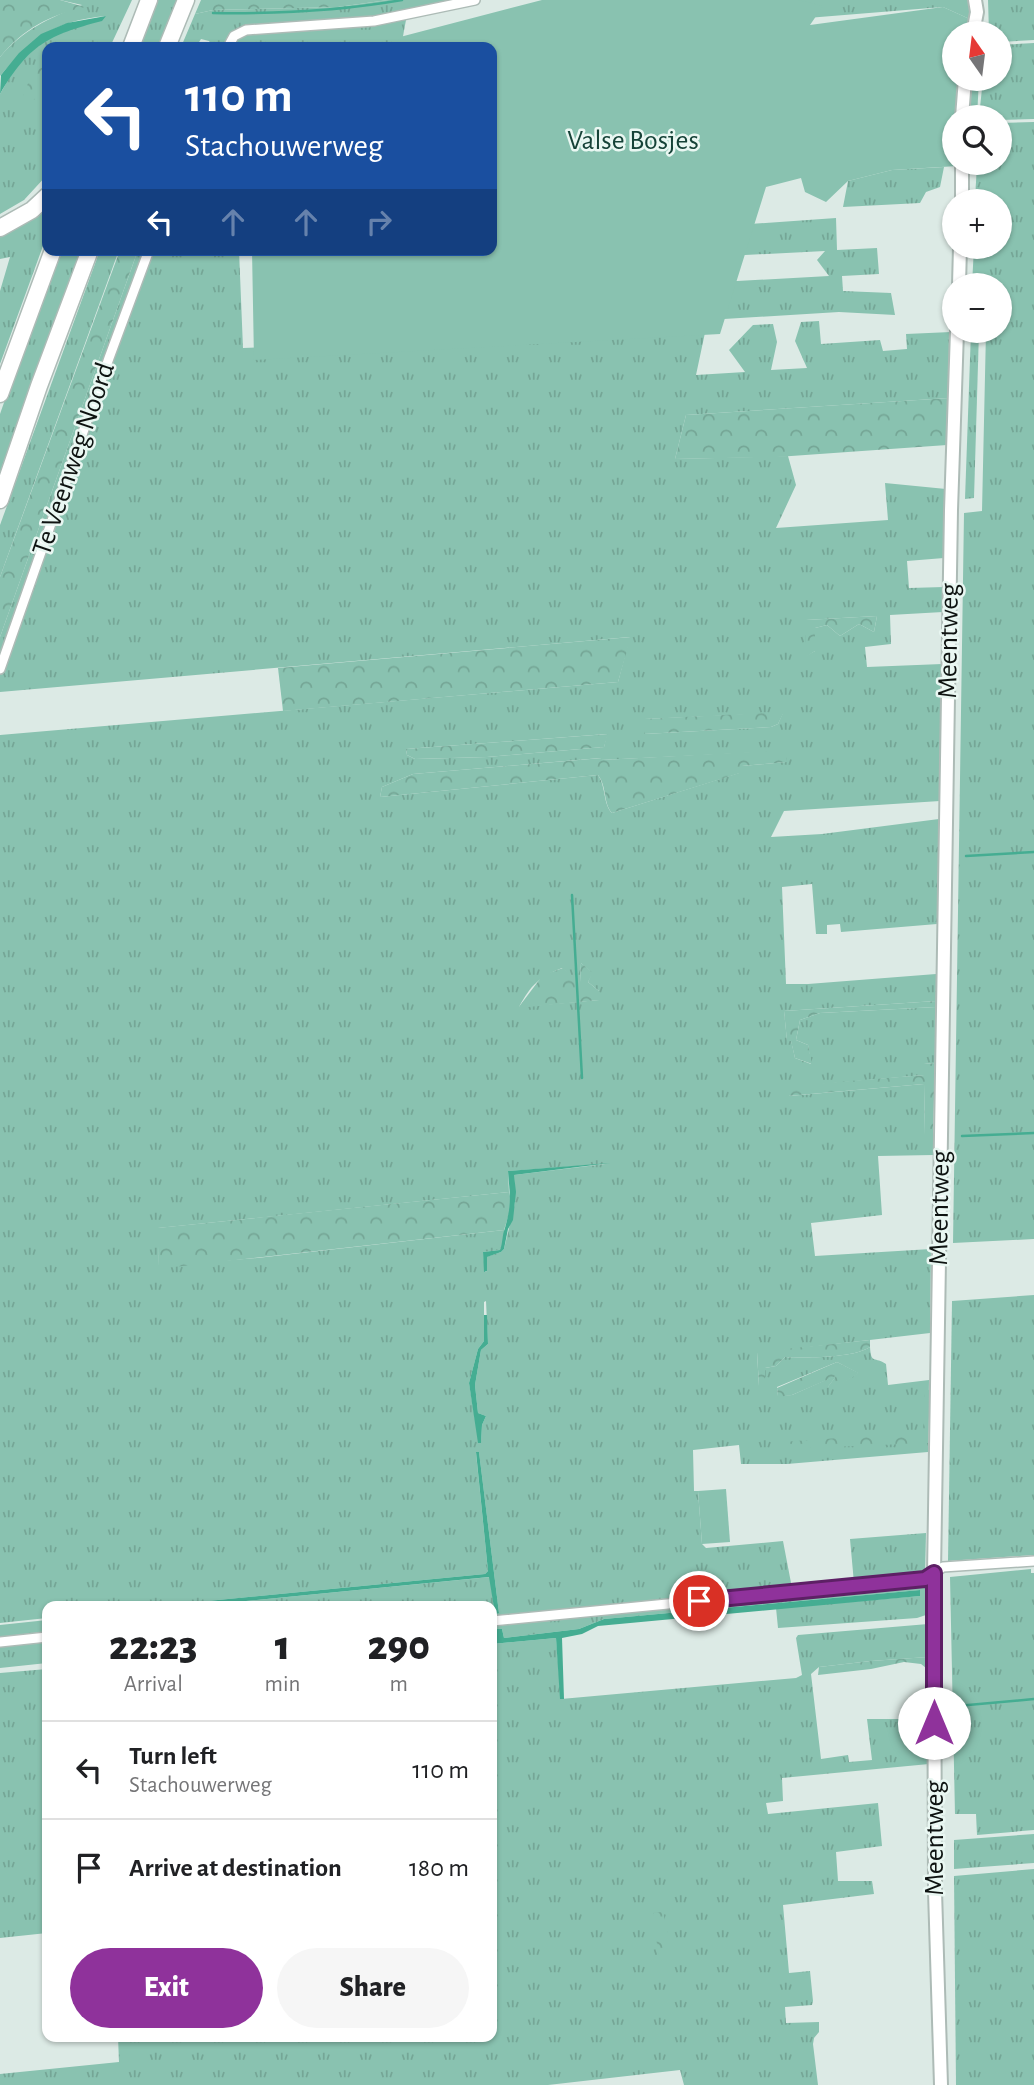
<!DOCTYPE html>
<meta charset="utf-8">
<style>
:root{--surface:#fff;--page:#f6f6f6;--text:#202124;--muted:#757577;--line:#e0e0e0;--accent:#8f329b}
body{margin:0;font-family:"Alegreya Sans",sans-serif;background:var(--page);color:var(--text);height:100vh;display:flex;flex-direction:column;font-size:26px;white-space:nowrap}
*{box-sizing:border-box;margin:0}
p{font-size:23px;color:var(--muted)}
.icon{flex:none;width:38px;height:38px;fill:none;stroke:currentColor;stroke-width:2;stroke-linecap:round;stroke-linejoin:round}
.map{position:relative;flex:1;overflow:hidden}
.sheet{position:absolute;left:42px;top:1601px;width:455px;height:441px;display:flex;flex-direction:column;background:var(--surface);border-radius:14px;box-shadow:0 2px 5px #0004}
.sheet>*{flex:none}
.banner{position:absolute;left:42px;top:42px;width:455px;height:214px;border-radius:14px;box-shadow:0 2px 5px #0004;background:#1a4fa0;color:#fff;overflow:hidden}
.needle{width:46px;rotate:346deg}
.controls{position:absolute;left:942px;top:21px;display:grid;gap:14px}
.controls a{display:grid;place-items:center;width:70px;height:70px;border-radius:50%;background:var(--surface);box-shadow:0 2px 5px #0004;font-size:35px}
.pin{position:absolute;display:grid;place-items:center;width:60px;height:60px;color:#fff;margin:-30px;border:4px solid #fff;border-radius:50%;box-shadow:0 2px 7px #0007}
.me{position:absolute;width:77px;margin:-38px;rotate:0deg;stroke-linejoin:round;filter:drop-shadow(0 0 5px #0008)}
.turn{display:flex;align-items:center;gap:24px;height:147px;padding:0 28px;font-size:32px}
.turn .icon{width:91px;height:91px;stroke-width:2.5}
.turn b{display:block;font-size:49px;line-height:60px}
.lanes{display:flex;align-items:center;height:66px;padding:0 28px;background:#0003;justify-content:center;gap:35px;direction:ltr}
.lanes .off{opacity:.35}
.eta{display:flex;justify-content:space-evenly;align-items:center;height:119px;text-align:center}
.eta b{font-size:42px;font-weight:800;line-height:49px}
.button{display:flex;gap:14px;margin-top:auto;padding:14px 28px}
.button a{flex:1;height:80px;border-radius:42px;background:var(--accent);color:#fff;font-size:28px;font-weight:800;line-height:80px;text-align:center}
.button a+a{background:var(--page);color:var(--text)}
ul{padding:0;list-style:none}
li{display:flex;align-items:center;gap:21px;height:98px;padding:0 28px;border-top:2px solid var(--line)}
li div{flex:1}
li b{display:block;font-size:26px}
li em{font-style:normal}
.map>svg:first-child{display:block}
.grass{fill:url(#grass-tufts);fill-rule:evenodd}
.forest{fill:url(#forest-crowns)}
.park{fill:#89c2b0}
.water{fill:#45ad92}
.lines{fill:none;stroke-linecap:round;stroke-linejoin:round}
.stream{stroke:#45ad92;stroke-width:2.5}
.street-casing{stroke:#adbbb6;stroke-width:12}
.secondary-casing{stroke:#adbbb6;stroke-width:16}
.highway-casing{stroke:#adbbb6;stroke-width:19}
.street{stroke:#fff;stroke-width:9}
.secondary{stroke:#fff;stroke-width:12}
.highway{stroke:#fff;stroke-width:16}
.route-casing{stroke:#5d2065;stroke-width:18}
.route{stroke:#8f329b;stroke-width:12}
.labels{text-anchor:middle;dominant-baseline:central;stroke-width:5;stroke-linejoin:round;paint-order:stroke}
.park-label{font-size:28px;fill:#154237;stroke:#e9f7f2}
.street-label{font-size:28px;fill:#0e1311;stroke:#e9f7f2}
</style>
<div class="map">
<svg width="1034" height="2085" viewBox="0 0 1034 2085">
<defs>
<pattern id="grass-tufts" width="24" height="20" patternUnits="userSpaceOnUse" patternTransform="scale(1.75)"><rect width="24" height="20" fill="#89c2b0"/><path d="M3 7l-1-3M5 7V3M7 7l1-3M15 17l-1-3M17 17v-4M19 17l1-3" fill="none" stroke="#75a696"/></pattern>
<pattern id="forest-crowns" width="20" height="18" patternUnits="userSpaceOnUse" patternTransform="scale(1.75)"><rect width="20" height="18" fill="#89c2b0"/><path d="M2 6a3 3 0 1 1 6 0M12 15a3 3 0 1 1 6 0" fill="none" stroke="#75a696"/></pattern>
</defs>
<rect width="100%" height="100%" fill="#dceae5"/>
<g class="grass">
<path d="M60,0H132L110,47H47V175L24,200L0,214V94L14,70L34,49L53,36L106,16C54,21 33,37 0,76V57C23,30 49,18 82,5Z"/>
<polygon points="155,0 180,0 162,47 136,47"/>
<polygon points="388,0 452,0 367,18 229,37 222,47 213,47 209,41 201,39 196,47 181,47 195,14 213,10 338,7"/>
<polygon points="774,0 972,0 974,21 943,7 795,19"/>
<polygon points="988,0 1034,0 1034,40 999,42 999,33 989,33"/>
<polygon points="406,20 401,47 232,47 238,39 248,33"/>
<polygon points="1034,43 1034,119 999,120 999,117 979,117 983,79 999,79 999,45"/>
<polygon points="1034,122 1034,1239 953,1243 964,513 982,511 986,331 999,331 999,285 972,285 974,247 999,247 999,201 975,201 977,163 999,163 999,123"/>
<polygon points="944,167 940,187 926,192 920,203 843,207 848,181 892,170"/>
<polygon points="47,204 47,235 0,364 0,291 10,257 0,259 0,233"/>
<polygon points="836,218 837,250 877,248 879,274 842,276 843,291 891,293 895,315 839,312 708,320 719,282 829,276 817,260 825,251 726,256 735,225"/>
<polygon points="58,250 86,250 0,484 0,414"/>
<polygon points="100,250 119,250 0,577 0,525"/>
<polygon points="138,250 147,250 0,664 0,637"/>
<path d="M152,250H239L243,348L328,345L418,336L564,329L575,336L706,328L696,375L745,372L729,350L753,325L773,324L777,342L771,370L807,368L795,341L801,322L819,321L821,344L880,340L883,351L907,349L906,334L951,332L949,398L686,415L675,459L788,456L796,485L776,528L888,520L885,483L946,489L944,558L907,561L909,588L944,587L943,612L890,615L891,644L865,647L867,667L942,664L940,801L784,811L771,837L822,834L939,819L937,924L841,932L840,924L827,925V934H816L812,884L782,887L786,984H808L936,974V1001L784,1011L787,1040H791L795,1058L811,1064L808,1045L796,1040L800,1020L820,1013L936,1007L935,1063L924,1064V1075L788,1087L789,1096L924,1084L925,1135H933V1155L878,1156L882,1215L811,1223L815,1256L931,1249L930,1333L757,1353L759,1386H765V1368L776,1366L785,1357C806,1358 854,1358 870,1347C871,1365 875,1356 886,1364L888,1385L929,1380L928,1452L787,1464H741L739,1445L693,1450L694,1491H698L702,1544L706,1548L783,1541L792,1588L492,1617V1606H196L490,1577L495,1613H499L479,1452L476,1453L488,1571L485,1574L157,1606H47V1618L0,1623V735L618,682L630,637L0,692V674L14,631L108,365ZM877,616L874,632L859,624L840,636L827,625L815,628V651L806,656V620ZM783,713L778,724L771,727L644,734L645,719ZM607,734L604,747L487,757L415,759L407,755L406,749ZM786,751V762L742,766H740L739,773L612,813C603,804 606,786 598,775L380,797L382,787L413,774L601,758V760ZM581,963L592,973L588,982L599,991V1000L519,1007C531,985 539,977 562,968L580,983ZM605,1164L514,1175L515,1203L504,1249L501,1252L486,1257L487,1271L485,1272L483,1252L500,1250L504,1241V1230L257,1258L159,1266L158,1228L509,1192L508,1171ZM486,1301L488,1344L481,1350L475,1385L478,1413L486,1416L482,1425L481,1442L479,1443L469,1383L478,1349L484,1341V1302ZM837,1362L858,1373L837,1386L828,1387L837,1375L792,1395L778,1396L777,1387Z"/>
<polygon points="971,331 979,331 974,498 965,499"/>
<polygon points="1034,1295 1034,1555 948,1561 952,1301"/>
<polygon points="926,1533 925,1575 854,1583 850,1539"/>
<polygon points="1031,1569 1031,1573 1034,1573 1034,1830 977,1835 976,1814 955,1814 950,1577"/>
<polygon points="909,1585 926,1585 930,1589 929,1614 917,1618 778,1628 776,1608 920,1596 920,1590 604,1619 579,1629 504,1638 502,1629 497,1638 492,1639 492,1623"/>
<polygon points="47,1620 47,1634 0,1639 0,1625"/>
<polygon points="928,1624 928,1657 871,1661 819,1667 811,1674 821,1759 848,1755 849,1762 872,1760 867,1719 928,1719 929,1764 782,1778 783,1801 766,1803 768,1814 878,1803 882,1846 836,1852 838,1881 872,1881 874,1894 783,1905 789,1973 810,1971 813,2001 812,2005 785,2007 786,2023 819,2022 819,2032 814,2038 813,2044 818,2085 684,2085 680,2070 548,2085 0,2085 0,2074 119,2062 118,2037 492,2037 492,1644 556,1638 561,1699 796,1678 802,1675 796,1638 798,1635"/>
<polygon points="47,1640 47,1663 0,1668 0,1645"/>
<polygon points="47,1669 47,1933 0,1938 0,1673"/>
<polygon points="1034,1834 1034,1863 954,1869 954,1840"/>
<polygon points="1034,1869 1034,2085 956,2085 954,1876"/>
</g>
<g class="forest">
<path d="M0,0H60L85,7C50,15 23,29 0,57Z"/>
<polygon points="201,0 388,0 338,7 213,10 195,14"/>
<path d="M47,58V83L19,119C22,95 28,74 47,58Z"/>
<polygon points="120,250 138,250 0,637 0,577"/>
<polygon points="949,398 947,445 777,457 675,459 686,415"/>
<polygon points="877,616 874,632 859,624 840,636 827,625 815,628 815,651 806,657 806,620"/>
<polygon points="631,637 618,682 283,711 278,668"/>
<polygon points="784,712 778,724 771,727 644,734 644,719"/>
<polygon points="608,734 604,747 487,757 415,759 407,755 406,749"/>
<path d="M786,750L787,762L742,766L740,767V773L612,813C603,803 607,786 598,775L380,797L382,787L413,774L602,758V760Z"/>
<polygon points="581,963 593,973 588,982 599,991 599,1000 518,1008 543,975 563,968 580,982"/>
<polygon points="936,1001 936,1007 820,1013 800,1020 796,1040 808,1045 812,1064 795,1058 791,1041 787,1041 784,1011"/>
<polygon points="935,1063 933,1135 925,1136 924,1084 788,1096 788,1086 924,1075 924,1064"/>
<polygon points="509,1192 512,1204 504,1230 165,1268 159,1266 157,1228"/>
<path d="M870,1340V1347C854,1358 806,1358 785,1357L776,1366L765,1368V1386H759L757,1352Z"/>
<polygon points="837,1362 859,1373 837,1387 827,1388 836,1376 792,1395 778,1397 777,1388"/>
<polygon points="930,1389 928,1443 784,1449 782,1442 923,1432 925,1392"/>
<polygon points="931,1641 931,1704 928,1703 926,1668 921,1664 904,1662 871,1669 818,1675 819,1667 871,1661 927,1657 928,1643"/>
<polygon points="663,1912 673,1956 659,1960 653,1913"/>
</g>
<g class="park">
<polygon points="542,0 798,0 823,6 810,25 943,7 983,25 982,33 954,33 954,79 979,79 977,117 954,117 954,163 974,163 974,165 892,170 848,181 826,202 805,192 801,178 766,187 720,334 254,360 252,250 492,250 492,47 395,47 400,37"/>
<polygon points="726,1489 730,1542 702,1544 698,1491"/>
</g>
<g class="water">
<path d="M106,16L102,21C48,35 29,45 0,94L1,75L19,53L41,34L67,23Z"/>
<path d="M610,1163L514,1175L516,1192L513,1220L508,1229L504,1249L501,1252L487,1257V1271L484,1272L483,1252L500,1250C503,1242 502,1235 505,1228C512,1203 510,1197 508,1171Z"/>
<polygon points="484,1315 487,1315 488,1344 481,1350 475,1385 478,1413 486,1416 482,1425 481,1443 478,1443 469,1383 478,1349 484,1341"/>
<polygon points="476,1452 479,1452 499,1613 495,1614 489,1577 196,1606 157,1606 485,1574 488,1571"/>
<polygon points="920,1590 920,1596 598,1626 582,1634 562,1638 564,1699 560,1699 556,1638 492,1644 492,1639 497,1638 497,1629 502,1629 504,1638 579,1629 604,1619"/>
</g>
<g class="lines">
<g class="stream">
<path d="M213,13C276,14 339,11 402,0"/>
<polyline points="966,856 1034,852"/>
<polyline points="572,895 582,1078"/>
<polyline points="962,1136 1034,1133"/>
<polyline points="957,1706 1034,1699"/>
</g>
<g class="street-casing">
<g id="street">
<polyline points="228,47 234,36 246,30 374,21 475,0"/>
<polyline points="0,669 109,358 149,250"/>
<polyline points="492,1621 925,1579 943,1567 1034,1561"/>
<polyline points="0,1642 47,1637"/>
</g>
</g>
<g class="secondary-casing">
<g id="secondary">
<polyline points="973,33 977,12 975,0"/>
<polyline points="962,117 965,79"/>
<polyline points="962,163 962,201"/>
<polyline points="959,285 960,247"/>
<polyline points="941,2085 935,1891 934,1573 951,510 957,331"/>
</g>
</g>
<g class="highway-casing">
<g id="highway">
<polyline points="131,47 149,0"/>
<polyline points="167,47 186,0"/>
<polyline points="0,228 32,210 47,196"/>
<polyline points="0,394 53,250"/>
<polyline points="0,500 39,386 90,250"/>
</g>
</g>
<use href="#street" class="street"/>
<use href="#secondary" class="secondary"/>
<use href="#highway" class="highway"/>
</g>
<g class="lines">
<g class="route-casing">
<polyline id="route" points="699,1601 925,1579 934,1573 934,1723"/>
</g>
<use href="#route" class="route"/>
</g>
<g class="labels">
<g class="park-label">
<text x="633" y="141">Valse Bosjes</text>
</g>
<g class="street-label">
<text transform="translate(74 459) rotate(-71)">Te Veenweg Noord</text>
<text transform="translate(949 641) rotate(-89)">Meentweg</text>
<text transform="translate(940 1208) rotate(-89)">Meentweg</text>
<text transform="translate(935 1838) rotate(-90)">Meentweg</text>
</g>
</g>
</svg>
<div class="controls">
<a><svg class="needle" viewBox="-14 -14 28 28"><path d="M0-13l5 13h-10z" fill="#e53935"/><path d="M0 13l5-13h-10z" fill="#757577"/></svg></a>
<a><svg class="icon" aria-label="search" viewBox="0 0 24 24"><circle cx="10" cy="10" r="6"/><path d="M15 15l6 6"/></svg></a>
<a>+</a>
<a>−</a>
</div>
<div class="pin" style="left:699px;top:1601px;background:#d93025"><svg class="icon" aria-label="arrive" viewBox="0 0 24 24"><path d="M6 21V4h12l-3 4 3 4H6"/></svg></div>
<svg class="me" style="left:934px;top:1723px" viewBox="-20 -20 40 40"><circle r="19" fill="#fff"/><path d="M0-13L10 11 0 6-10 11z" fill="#8f329b"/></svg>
<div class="banner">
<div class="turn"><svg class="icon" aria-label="left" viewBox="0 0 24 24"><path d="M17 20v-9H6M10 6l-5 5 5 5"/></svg><div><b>110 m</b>Stachouwerweg</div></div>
<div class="lanes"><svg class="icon" aria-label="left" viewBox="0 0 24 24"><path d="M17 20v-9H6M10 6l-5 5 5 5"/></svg><svg class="icon off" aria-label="ahead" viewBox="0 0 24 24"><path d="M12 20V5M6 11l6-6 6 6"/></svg><svg class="icon off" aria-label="ahead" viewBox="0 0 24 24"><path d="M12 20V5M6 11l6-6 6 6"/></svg><svg class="icon off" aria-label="right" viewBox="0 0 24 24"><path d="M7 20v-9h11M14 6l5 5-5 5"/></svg></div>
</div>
<section class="sheet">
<div class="eta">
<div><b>22:23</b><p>Arrival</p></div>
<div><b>1</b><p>min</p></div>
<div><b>290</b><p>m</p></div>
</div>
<ul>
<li><svg class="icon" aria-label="left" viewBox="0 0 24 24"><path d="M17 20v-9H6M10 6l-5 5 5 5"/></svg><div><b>Turn left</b><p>Stachouwerweg</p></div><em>110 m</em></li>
<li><svg class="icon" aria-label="arrive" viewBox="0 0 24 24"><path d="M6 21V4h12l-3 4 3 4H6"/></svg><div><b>Arrive at destination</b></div><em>180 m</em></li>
</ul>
<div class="button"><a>Exit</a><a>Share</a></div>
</section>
</div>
